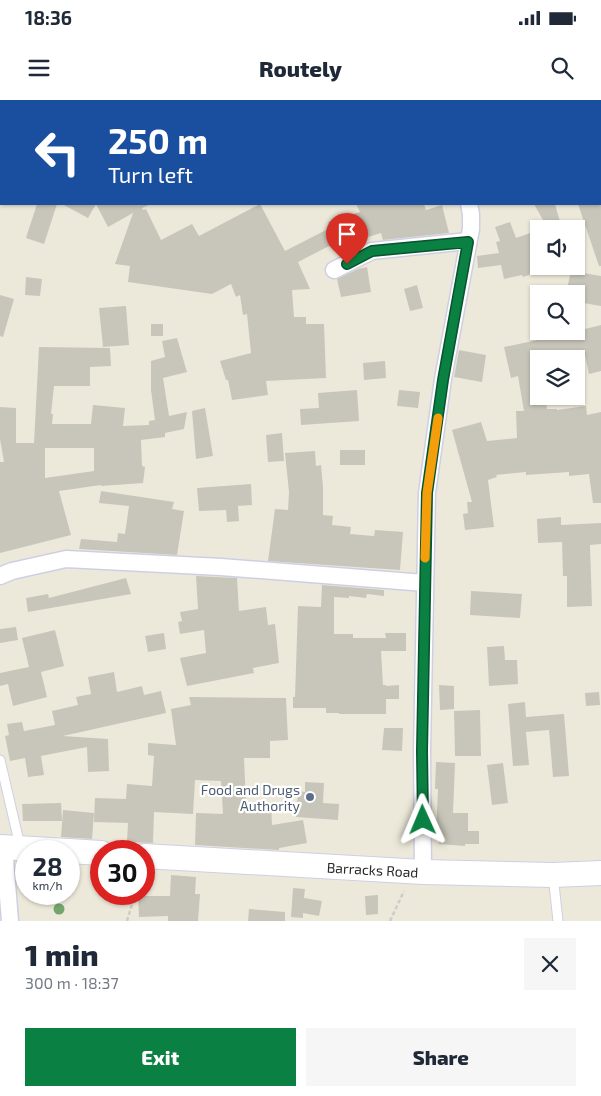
<!DOCTYPE html>
<meta charset="utf-8">
<style>
:root{--surface:#fff;--page:#f6f6f7;--text:#1f2937;--muted:#747a83;--accent:#0b8043}
body{margin:0;font-family:"Exo 2",sans-serif;background:var(--page);color:var(--text);height:100vh;display:flex;flex-direction:column;font-size:19px;white-space:nowrap}
*{box-sizing:border-box;margin:0}
p{font-size:16px;color:var(--muted)}
.icon{flex:none;width:28px;height:28px;fill:none;stroke:currentColor;stroke-width:2;stroke-linecap:round;stroke-linejoin:round}
.map{position:relative;height:821px;overflow:hidden}
.details{display:flex;flex-direction:column;background:var(--surface);flex:1}
.details>*{flex:none}
.top-card{position:absolute;left:0px;top:0px;width:601px;height:105px;box-shadow:0 1px 4px #0004;background:#1a4fa0;color:#fff;overflow:hidden}
.buttons{position:absolute;left:530px;top:120px;display:grid;gap:10px}
.buttons a{display:grid;place-items:center;width:55px;height:55px;border-radius:0px;background:var(--surface);box-shadow:0 1px 4px #0004;font-size:25px}
.speed{position:absolute;left:15px;top:740px;display:flex;gap:10px;font-size:25px;font-weight:700;text-align:center}
.speed>*{display:grid;place-content:center;width:65px;height:65px;border-radius:50%;background:var(--surface);box-shadow:0 1px 4px #0004;line-height:1}
.speed small{font-size:12px;font-weight:400}
.speed .limit{border:8px solid #d22;background:#fff;color:#111}
.pin{position:absolute;display:grid;place-items:center;width:42px;height:42px;color:#fff;margin:-51px -21px;border-radius:50% 50% 50% 0;rotate:-45deg;box-shadow:0 0 5px #0007}
.pin .icon{rotate:45deg}
.me{position:absolute;width:55px;margin:-28px;rotate:359deg;stroke-linejoin:round;filter:drop-shadow(0 0 4px #0008)}
.turn{display:flex;align-items:center;gap:18px;height:105px;padding:0 25px;font-size:22px}
.turn .icon{width:65px;height:65px;stroke-width:2.5}
.turn b{display:block;font-size:35px;line-height:42px}
.round{display:grid;place-items:center;flex:none;width:52px;height:52px;border-radius:0px;background:var(--page)}
.head{display:flex;align-items:center;justify-content:space-between;height:85px;padding:0 25px}
h1{font-size:30px;font-weight:800;line-height:38px}
.action{display:flex;gap:10px;margin-top:auto;padding:10px 25px}
.action a{flex:1;height:58px;border-radius:0px;background:var(--accent);color:#fff;font-size:20px;font-weight:800;line-height:58px;text-align:center}
.action a+a{background:var(--page);color:var(--text)}
.status{display:flex;justify-content:space-between;align-items:center;height:35px;padding:0 25px;background:var(--surface);direction:ltr}
.status svg{height:14px;fill:currentColor}
header{display:flex;justify-content:space-between;align-items:center;height:65px;padding:0 25px;background:var(--surface);font-size:22px;font-weight:800}
.map>svg:first-child{display:block}
.building{fill:#c8c6ba;fill-rule:evenodd}
.lines{fill:none;stroke-linecap:round;stroke-linejoin:round}
.lane-casing{stroke:#cfcfe4;stroke-width:11}
.street-casing{stroke:#cfcfe4;stroke-width:19}
.secondary-casing{stroke:#cfcfe4;stroke-width:26}
.path{stroke:#ccc;stroke-width:2.5;stroke-dasharray:4 2.5;stroke-linecap:butt}
.lane{stroke:#fff;stroke-width:9}
.street{stroke:#fff;stroke-width:16}
.secondary{stroke:#fff;stroke-width:24}
.tree{fill:#75a56d}
.route-casing{stroke:#07532c;stroke-width:12}
.route{stroke:#0b8043;stroke-width:9}
.slow{stroke:#f59e0b;stroke-width:9}
.service-dot{fill:#5c6f8a;stroke:#fff;stroke-width:2}
.labels{text-anchor:middle;dominant-baseline:central;stroke-width:4.5;stroke-linejoin:round;paint-order:stroke}
.service-label{font-size:14px;fill:#4e5e75;stroke:#fff;text-anchor:end}
.street-label{font-size:14px;fill:#292929;stroke:#fff}
</style>
<div class="status"><b>18:36</b><svg viewBox="0 0 49 12"><path d="M0 12V9h3v3zM5 12V6h3v6zM10 12V3h3v9zM15 12V0h3v12zM26 1h20v11H26zM47 4h2v5h-2z"/></svg></div>
<header><svg class="icon" aria-label="menu" viewBox="0 0 24 24"><path d="M4 6h16M4 12h16M4 18h16"/></svg>Routely<svg class="icon" aria-label="search" viewBox="0 0 24 24"><circle cx="10" cy="10" r="6"/><path d="M15 15l6 6"/></svg></header>
<div class="map">
<svg width="601" height="821" viewBox="0 0 601 821">
<rect width="100%" height="100%" fill="#ede9da"/>
<g class="building">
<polygon points="37,104 57,104 44,144 26,138"/>
<polygon points="62,104 151,104 142,108 143,110 146,109 161,140 192,124 199,136 260,104 285,151 330,128 328,122 360,112 356,104 424,104 426,110 442,105 449,133 383,140 381,133 336,147 335,143 298,162 310,189 292,190 294,217 306,217 306,224 324,224 326,278 266,281 268,295 232,300 228,280 226,280 220,261 251,253 247,214 243,215 240,195 236,197 231,184 212,194 128,182 130,166 115,164 133,113 108,127 96,104 88,118"/>
<polygon points="534,104 555,104 562,129 548,129"/>
<polygon points="578,104 601,104 601,166 599,166"/>
<polygon points="510,122 516,138 539,130 539,166 552,167 523,177 522,175 504,179 501,165 478,168 477,156 499,153 496,142 500,141 495,127"/>
<polygon points="367,167 371,192 341,197 337,179 358,169"/>
<polygon points="571,171 601,176 601,206 578,202 579,191 567,189"/>
<polygon points="26,177 42,179 40,196 25,195"/>
<polygon points="417,185 423,208 410,211 404,189"/>
<polygon points="0,195 14,199 3,237 0,236"/>
<polygon points="126,206 129,245 103,247 99,208"/>
<rect x="151" y="224" width="12" height="12"/>
<polygon points="601,225 601,271 589,274 585,255 570,259 539,259 539,296 545,296 547,309 557,309 557,310 586,306 587,315 601,312 601,403 593,403 589,374 569,376 569,372 526,375 526,372 496,375 497,377 488,380 494,427 465,430 463,414 468,413 467,402 472,402 452,330 481,322 487,341 517,338 516,311 524,311 518,276 511,278 504,247 557,236"/>
<path d="M177,238L187,272L163,278L169,316L187,312L184,329L165,333V337L141,340L142,366L145,367L143,383L101,386V385L59,391L71,435L0,453V362H4L0,339V307L16,308V343H34L39,247L110,248L111,266L90,267V286H54L51,314H53L52,324H91L93,305L125,308L123,326L149,325V321L155,320L151,290V261L165,257L162,241ZM45,348H94V371L45,378Z"/>
<polygon points="459,250 486,255 482,282 454,277"/>
<polygon points="385,261 386,278 364,280 363,263"/>
<polygon points="357,290 359,321 301,325 300,309 319,308 318,293"/>
<polygon points="399,290 420,292 418,308 397,306"/>
<polygon points="205,308 213,356 196,359 192,311"/>
<polygon points="282,333 284,361 268,362 266,335"/>
<rect x="340" y="350" width="25" height="15"/>
<polygon points="315,351 316,366 321,365 323,387 323,415 333,416 332,425 351,427 350,434 374,436 375,430 403,432 400,470 268,461 275,409 288,410 289,392 285,353"/>
<polygon points="251,384 252,405 238,406 239,421 227,422 226,410 199,411 197,388"/>
<polygon points="101,391 174,402 172,409 184,411 177,455 79,449 81,439 117,442 118,433 125,434 129,406 99,403"/>
<polygon points="561,417 561,425 601,423 601,444 590,445 592,506 567,507 567,476 563,476 562,442 538,443 537,419"/>
<polygon points="196,476 237,478 239,511 266,507 268,525 275,524 279,563 253,568 254,573 187,586 180,558 206,553 204,530 180,534 178,522 182,521 180,512 198,509"/>
<polygon points="126,478 131,494 28,512 26,498 48,494 49,498"/>
<polygon points="322,485 384,490 384,496 367,494 366,498 349,496 349,498 334,497 334,534 353,534 353,538 386,538 385,533 406,533 406,551 381,551 383,585 386,585 386,586 399,585 399,599 386,599 386,614 339,614 339,613 326,613 326,608 293,608 293,597 295,597 298,506 321,507"/>
<polygon points="471,491 522,494 520,518 470,515"/>
<polygon points="16,527 18,540 0,543 0,529"/>
<polygon points="55,530 64,566 41,572 47,597 13,606 8,584 0,586 0,573 29,567 22,538"/>
<polygon points="164,533 166,549 148,552 145,536"/>
<polygon points="504,546 505,560 517,560 518,584 489,586 487,547"/>
<polygon points="114,572 117,592 142,586 144,595 161,591 166,613 63,636 108,639 109,671 88,672 87,647 41,656 44,675 28,677 25,658 10,661 5,636 9,635 7,624 22,622 24,631 55,625 52,611 78,605 76,597 91,594 88,577"/>
<polygon points="439,585 454,586 454,609 440,610"/>
<polygon points="599,592 600,605 586,606 585,593"/>
<polygon points="189,597 286,598 288,640 270,641 270,658 244,658 246,703 271,702 272,725 303,720 307,743 279,748 279,750 195,745 196,713 223,714 221,681 195,680 193,714 154,712 153,743 127,742 128,723 94,722 95,698 126,699 127,684 152,686 154,656 148,655 148,643 176,645 171,609 191,605"/>
<polygon points="525,602 526,617 564,614 569,676 553,677 549,630 526,632 529,665 513,666 508,604"/>
<polygon points="480,610 481,656 455,656 454,611"/>
<polygon points="384,628 403,628 402,651 382,650"/>
<polygon points="436,662 455,663 453,713 468,713 468,731 479,731 479,744 465,744 465,746 439,744 440,731 436,731 438,689 435,689"/>
<polygon points="503,663 508,703 492,705 487,665"/>
<polygon points="305,682 324,683 323,703 339,704 338,720 296,717 298,691 305,692"/>
<polygon points="61,703 62,721 23,721 22,704"/>
<polygon points="63,710 94,713 92,739 61,737"/>
<polygon points="171,775 196,777 195,794 200,794 198,821 168,821 168,816 139,817 138,796 170,796"/>
<polygon points="293,788 305,789 304,798 322,801 319,816 303,813 303,818 291,817"/>
<polygon points="378,795 378,814 366,815 365,796"/>
<polygon points="249,809 285,812 285,821 248,821"/>
</g>
<g class="lines">
<g class="lane-casing">
<g id="lane">
<polyline points="0,660 20,746"/>
<polyline points="553,775 558,821"/>
</g>
</g>
<g class="street-casing">
<g id="street">
<polyline points="429,0 430,1"/>
<polyline points="334,170 372,151 468,141"/>
<polyline points="0,476 12,471 66,459 221,467 425,483"/>
<polyline points="4,747 10,821"/>
<polyline points="423,772 422,651 427,393 443,279 471,129 471,114 469,104"/>
</g>
</g>
<g class="secondary-casing">
<g id="secondary">
<polyline points="0,747 67,751"/>
<polyline points="69,751 101,753"/>
<path id="s1" d="M144,756L423,772L553,775L601,773"/>
</g>
</g>
<g class="path">
<polyline points="127,821 135,794"/>
<polyline points="390,821 404,791"/>
</g>
<use href="#lane" class="lane"/>
<use href="#street" class="street"/>
<use href="#secondary" class="secondary"/>
</g>
<circle class="tree" cx="59" cy="809" r="5.5"/>
<g class="lines">
<g class="route-casing">
<polyline id="route" points="347,164 372,151 468,142 443,280 427,393 422,651 423,720"/>
</g>
<use href="#route" class="route"/>
<polyline class="slow" points="425,458 427,393 438,318"/>
</g>
<circle class="service-dot" cx="310" cy="697" r="5"/>
<g class="labels">
<g class="service-label">
<text x="300" y="689">Food and Drugs<tspan x="300" dy="16">Authority</tspan></text>
</g>
<g class="street-label">
<text stroke="none"><textPath href="#s1" startOffset="229">Barracks Road</textPath></text>
</g>
</g>
</svg>
<div class="buttons">
<a><svg class="icon" aria-label="sound" viewBox="0 0 24 24"><path d="M4 9h4l5-4v14l-5-4H4zM17 9q2 3 0 6"/></svg></a>
<a><svg class="icon" aria-label="search" viewBox="0 0 24 24"><circle cx="10" cy="10" r="6"/><path d="M15 15l6 6"/></svg></a>
<a><svg class="icon" aria-label="layers" viewBox="0 0 24 24"><path d="M12 4l9 5-9 5-9-5zM3 14l9 5 9-5"/></svg></a>
</div>
<div class="speed"><div>28<small>km/h</small></div><div class="limit">30</div></div>
<div class="pin" style="left:347px;top:164px;background:#d93025"><svg class="icon" aria-label="arrive" viewBox="0 0 24 24"><path d="M6 21V4h12l-3 4 3 4H6"/></svg></div>
<svg class="me" style="left:423px;top:720px" viewBox="-20 -20 40 40"><path d="M0-17L14 15 0 8-14 15z" fill="#0b8043" stroke="#fff" stroke-width="4"/></svg>
<div class="top-card">
<div class="turn"><svg class="icon" aria-label="left" viewBox="0 0 24 24"><path d="M17 20v-9H6M10 6l-5 5 5 5"/></svg><div><b>250 m</b>Turn left</div></div>
</div>
</div>
<section class="details">
<div class="head"><div><h1>1 min</h1><p>300 m · 18:37</p></div><a class="round"><svg class="icon" aria-label="close" viewBox="0 0 24 24"><path d="M6 6l12 12M18 6L6 18"/></svg></a></div>
<div class="action"><a>Exit</a><a>Share</a></div>
</section>
